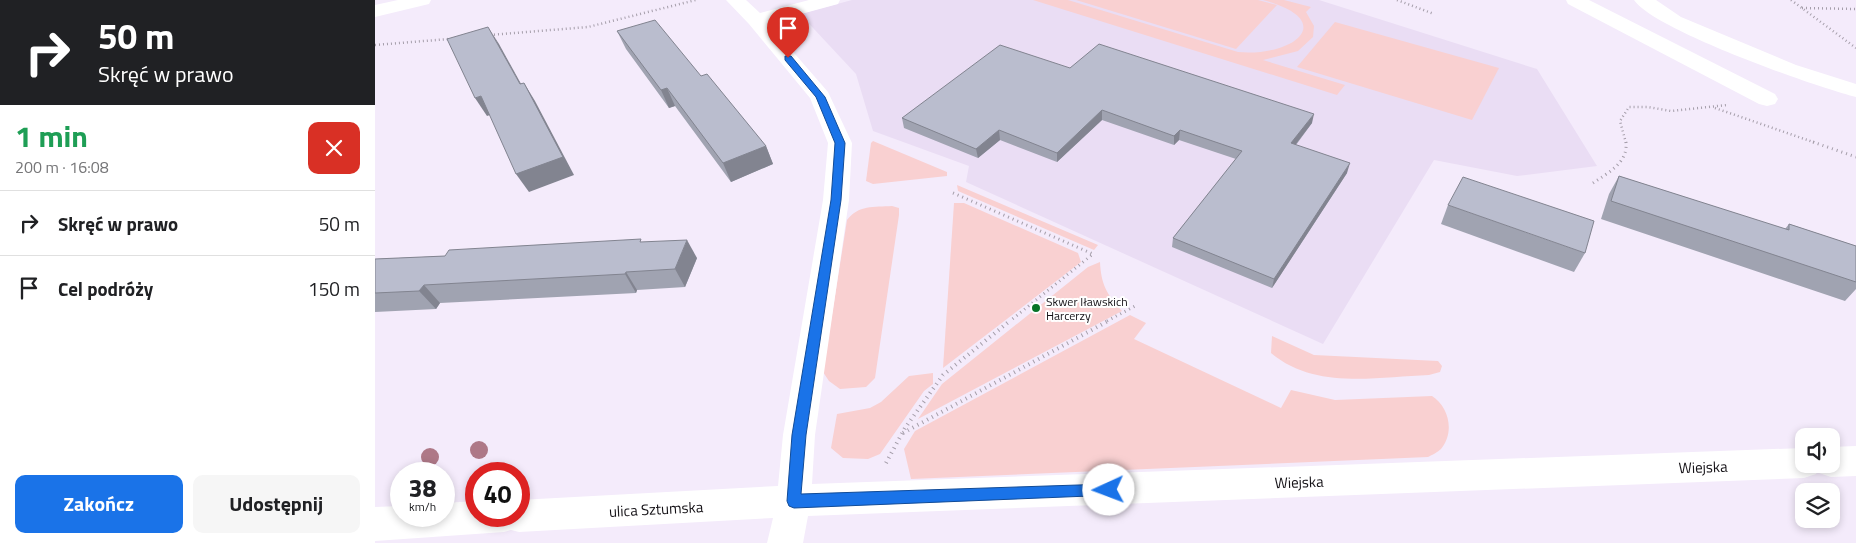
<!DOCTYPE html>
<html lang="pl">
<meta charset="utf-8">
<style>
:root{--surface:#fff;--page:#f6f6f6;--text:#202124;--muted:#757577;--line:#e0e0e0;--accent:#1a73e8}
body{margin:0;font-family:"Titillium Web",sans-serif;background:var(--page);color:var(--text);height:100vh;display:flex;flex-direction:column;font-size:19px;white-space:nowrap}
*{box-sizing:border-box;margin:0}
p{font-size:16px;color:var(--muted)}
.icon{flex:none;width:28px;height:28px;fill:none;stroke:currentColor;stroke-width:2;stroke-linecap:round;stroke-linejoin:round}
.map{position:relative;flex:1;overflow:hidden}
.panel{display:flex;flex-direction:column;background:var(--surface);width:375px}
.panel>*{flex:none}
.hud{background:#202124;color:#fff;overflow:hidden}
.buttons{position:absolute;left:1420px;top:428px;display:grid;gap:10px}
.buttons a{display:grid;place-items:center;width:45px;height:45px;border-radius:10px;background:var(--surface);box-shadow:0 2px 8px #0003;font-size:25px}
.speed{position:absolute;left:15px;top:462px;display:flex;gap:10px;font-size:25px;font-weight:700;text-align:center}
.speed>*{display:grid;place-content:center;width:65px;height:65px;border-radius:50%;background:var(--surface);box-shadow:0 2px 8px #0003;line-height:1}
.speed small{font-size:12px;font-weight:400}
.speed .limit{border:8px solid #d22;background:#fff;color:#111}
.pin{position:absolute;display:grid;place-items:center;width:42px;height:42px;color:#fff;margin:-51px -21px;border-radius:50% 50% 50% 0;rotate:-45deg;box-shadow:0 0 5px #0007}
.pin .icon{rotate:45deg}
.me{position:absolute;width:55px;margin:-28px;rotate:268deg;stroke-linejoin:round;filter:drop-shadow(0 0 4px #0008)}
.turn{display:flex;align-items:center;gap:18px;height:105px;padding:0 15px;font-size:22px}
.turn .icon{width:65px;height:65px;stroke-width:2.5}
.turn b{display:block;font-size:35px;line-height:42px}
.round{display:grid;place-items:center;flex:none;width:52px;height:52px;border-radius:10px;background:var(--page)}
.head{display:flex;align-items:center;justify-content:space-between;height:85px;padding:0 15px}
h1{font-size:30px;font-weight:700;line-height:38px;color:#1e9e55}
.button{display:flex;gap:10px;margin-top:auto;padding:10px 15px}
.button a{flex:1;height:58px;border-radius:10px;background:var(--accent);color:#fff;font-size:20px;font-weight:700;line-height:58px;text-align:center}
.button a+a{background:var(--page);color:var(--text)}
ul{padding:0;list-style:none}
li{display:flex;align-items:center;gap:15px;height:65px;padding:0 15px;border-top:1px solid var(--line)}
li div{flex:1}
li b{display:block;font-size:19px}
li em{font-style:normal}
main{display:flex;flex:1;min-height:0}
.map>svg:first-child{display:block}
.built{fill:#eaddf4}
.green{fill:#f9d0d1}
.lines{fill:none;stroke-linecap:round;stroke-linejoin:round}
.path-far2{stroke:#a59eaa;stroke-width:2.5;stroke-dasharray:1 3;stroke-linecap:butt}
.path-far1{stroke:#a59eaa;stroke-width:3;stroke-dasharray:1 4;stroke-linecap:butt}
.path{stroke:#a59eaa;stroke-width:4;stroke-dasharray:1 4.5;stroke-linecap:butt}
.minor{fill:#fff;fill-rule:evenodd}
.tree{fill:#ae7887}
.wall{fill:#a0a3b1}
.shaded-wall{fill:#828490}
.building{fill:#babdce;stroke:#828490}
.route{fill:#1a73e8;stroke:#114b97}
.poi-dot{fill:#067326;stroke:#fff;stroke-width:2}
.labels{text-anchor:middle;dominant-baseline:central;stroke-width:4;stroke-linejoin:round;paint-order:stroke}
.poi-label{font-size:12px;fill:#141116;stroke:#fff;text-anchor:start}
.near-street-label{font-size:15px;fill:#141116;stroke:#fff}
</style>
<main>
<section class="panel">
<div class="hud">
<div class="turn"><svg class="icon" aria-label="right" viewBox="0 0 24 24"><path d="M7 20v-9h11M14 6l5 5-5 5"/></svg><div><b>50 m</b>Skręć w prawo</div></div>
</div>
<div class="head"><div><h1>1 min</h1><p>200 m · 16:08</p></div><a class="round" style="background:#d93025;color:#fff"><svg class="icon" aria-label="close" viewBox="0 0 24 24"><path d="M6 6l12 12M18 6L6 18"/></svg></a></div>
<ul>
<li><svg class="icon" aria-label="right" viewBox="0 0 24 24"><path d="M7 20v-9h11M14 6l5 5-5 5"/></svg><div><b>Skręć w prawo</b></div><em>50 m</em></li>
<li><svg class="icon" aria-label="arrive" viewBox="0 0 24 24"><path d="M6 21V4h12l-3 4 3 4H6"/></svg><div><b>Cel podróży</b></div><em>150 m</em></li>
</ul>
<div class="button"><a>Zakończ</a><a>Udostępnij</a></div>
</section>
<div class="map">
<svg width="1481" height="543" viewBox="0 0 1481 543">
<rect width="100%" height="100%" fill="#f4ebfb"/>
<polygon class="built" points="477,0 944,0 1162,69 1222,166 1142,176 1059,160 948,344 591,182 594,166 498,131 481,74 425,14"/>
<g class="green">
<path d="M658,0H693L863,52C918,57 965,21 888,0H909L936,7L931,12L939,26L938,37L923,51L888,60L970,85L962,95Z"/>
<polygon points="701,0 883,0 902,5 861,49"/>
<polygon points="960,22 1124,68 1097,120 922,67"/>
<polygon points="498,141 572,172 572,176 498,184 491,181 496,143"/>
<polygon points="582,185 723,245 719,250 583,191"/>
<polygon points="579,203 589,203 703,253 706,262 568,368"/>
<path d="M517,206L524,208V215L500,378L491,387L465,389L454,381L448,372L472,220C483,205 499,207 517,206Z"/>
<path d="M725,262C726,284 732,295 747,311L543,419L567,384L713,267Z"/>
<path d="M755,315L771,323L759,339L906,408L916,390L960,400L1057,396C1074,407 1080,432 1066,449C1063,452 1057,455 1053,457L536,479L529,449L540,431Z"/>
<path d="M897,336L939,355L1063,361L1067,366L1065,372L1054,375C1001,377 940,390 896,353Z"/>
<polygon points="558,373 558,384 549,391 505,454 493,459 468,458 456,448 462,414 495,408 506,402 534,376"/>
</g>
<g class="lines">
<g class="path-far2">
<polyline points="1022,0 1059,14"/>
<polyline points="1416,0 1481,48"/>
<polyline points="1427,8 1481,9"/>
<polyline points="115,35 213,27 321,0"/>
<polyline points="0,45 74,39"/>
<polyline points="1340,108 1441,143"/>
<polyline points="1251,143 1245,121 1254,107 1273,107 1296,111 1352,105"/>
</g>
<g class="path-far1">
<polyline points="1438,142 1481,157"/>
<path d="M1218,183C1234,172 1253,163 1251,142"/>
<polyline points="578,193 718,254 635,321"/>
<polyline points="732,321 762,305"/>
</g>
<g class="path">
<polyline points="528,433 735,320"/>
<polyline points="511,463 530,428 568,375 636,320"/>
</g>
<g class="minor">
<polygon points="23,0 56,0 54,4 0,17 0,5"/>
<polygon points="351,0 371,0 385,13 434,0 465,0 463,4 393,23 453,92 477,143 474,200 440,435 437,484 1429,448 1429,464 1456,464 1456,447 1481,446 1481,476 1456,477 1444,473 1443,470 1441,474 1429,478 433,516 428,543 392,543 398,518 144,532 136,530 129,532 0,541 0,507 26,506 26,516 69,516 69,503 101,501 101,516 144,516 144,500 403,486 408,435 448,200 453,143 435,98 374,24"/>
<polygon points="1191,0 1214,0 1400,94 1403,99 1400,104 1392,106 1384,104 1193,4"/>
<path d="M1259,0H1281L1306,17L1421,65L1481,84V97C1441,87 1279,30 1259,0Z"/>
</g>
</g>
<g class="tree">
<circle cx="104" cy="450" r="9"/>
<circle cx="55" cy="457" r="9"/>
</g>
<g class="wall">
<polygon points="242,31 326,76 391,146 398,164 356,182 300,106 294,108 251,49"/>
<polygon points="695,68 937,123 921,145 972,173 897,288 797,247 798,238 861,159 804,140 799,145 727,120 682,162 625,140 603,158 529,128 527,118"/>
<polygon points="1244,176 1410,229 1414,224 1481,246 1481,289 1470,301 1226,219 1234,194"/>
<polygon points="1073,205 1210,253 1199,272 1066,224"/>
<polygon points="268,242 322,258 310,287 262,290 261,293 65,303 61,309 0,312 0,259 70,256"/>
</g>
<g class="shaded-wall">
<polygon points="113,27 124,44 156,102 145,84"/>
<polygon points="149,83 160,101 199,175 154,192 141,174"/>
<polygon points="292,88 300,106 294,108 286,90"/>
<polygon points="106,96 118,114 112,116 100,98"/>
<polygon points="727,110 727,120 682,162 682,153"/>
<polygon points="939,114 937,123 914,153 916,143"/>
<polygon points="624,130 625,140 603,158 601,149"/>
<polygon points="805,130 804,140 799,145 799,136"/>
<polygon points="391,146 398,164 356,182 348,163"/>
<polygon points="975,163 972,173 897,288 899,279"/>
<polygon points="312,240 322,258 310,287 300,269"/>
<polygon points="251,272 262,290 261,293 250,274"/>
<polygon points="49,285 65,303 61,309 44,291"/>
</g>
<g class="building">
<polygon points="280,20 326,76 332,74 391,146 348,163 292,88 286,90 242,31"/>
<polygon points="113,27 145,84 149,83 188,157 141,174 106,96 100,98 72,39"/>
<polygon points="724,44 939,114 916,143 975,163 899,279 798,238 867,151 805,130 799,136 727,110 682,153 624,130 601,149 527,118 625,45 695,68"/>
<polygon points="1244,176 1414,230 1414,224 1481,246 1481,282 1236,201"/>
<polygon points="1088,177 1219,221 1210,253 1073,205"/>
<polygon points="266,239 265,242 312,240 300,269 251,272 250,274 49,285 44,291 0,293 0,259 70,256 74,250"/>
</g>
<polygon class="route" points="410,56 416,56 450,97 470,143 466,200 431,435 426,494 734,484 739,486 741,490 739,495 419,508 414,506 412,501 417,435 456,200 460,143 441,97 410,60"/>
<circle class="poi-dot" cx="661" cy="308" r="5"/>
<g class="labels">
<g class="poi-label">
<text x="671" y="301">Skwer Iławskich<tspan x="671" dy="14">Harcerzy</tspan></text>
</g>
<g class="near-street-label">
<text transform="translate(1328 467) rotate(-2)">Wiejska</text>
<text transform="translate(924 482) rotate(-2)">Wiejska</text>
<text transform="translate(281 509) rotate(-3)">ulica Sztumska</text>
</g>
</g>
</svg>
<div class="buttons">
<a><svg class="icon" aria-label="sound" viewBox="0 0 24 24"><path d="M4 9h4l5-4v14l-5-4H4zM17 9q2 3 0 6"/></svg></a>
<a><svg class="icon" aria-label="layers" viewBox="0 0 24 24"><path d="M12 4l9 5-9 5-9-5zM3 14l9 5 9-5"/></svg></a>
</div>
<div class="speed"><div>38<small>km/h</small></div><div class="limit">40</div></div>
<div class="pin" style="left:413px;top:58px;background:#d93025"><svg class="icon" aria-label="arrive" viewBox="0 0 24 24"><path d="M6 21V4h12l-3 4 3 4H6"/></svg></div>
<svg class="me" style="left:734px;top:490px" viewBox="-20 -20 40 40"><circle r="19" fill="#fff"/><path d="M0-13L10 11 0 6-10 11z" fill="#1a73e8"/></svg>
</div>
</main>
